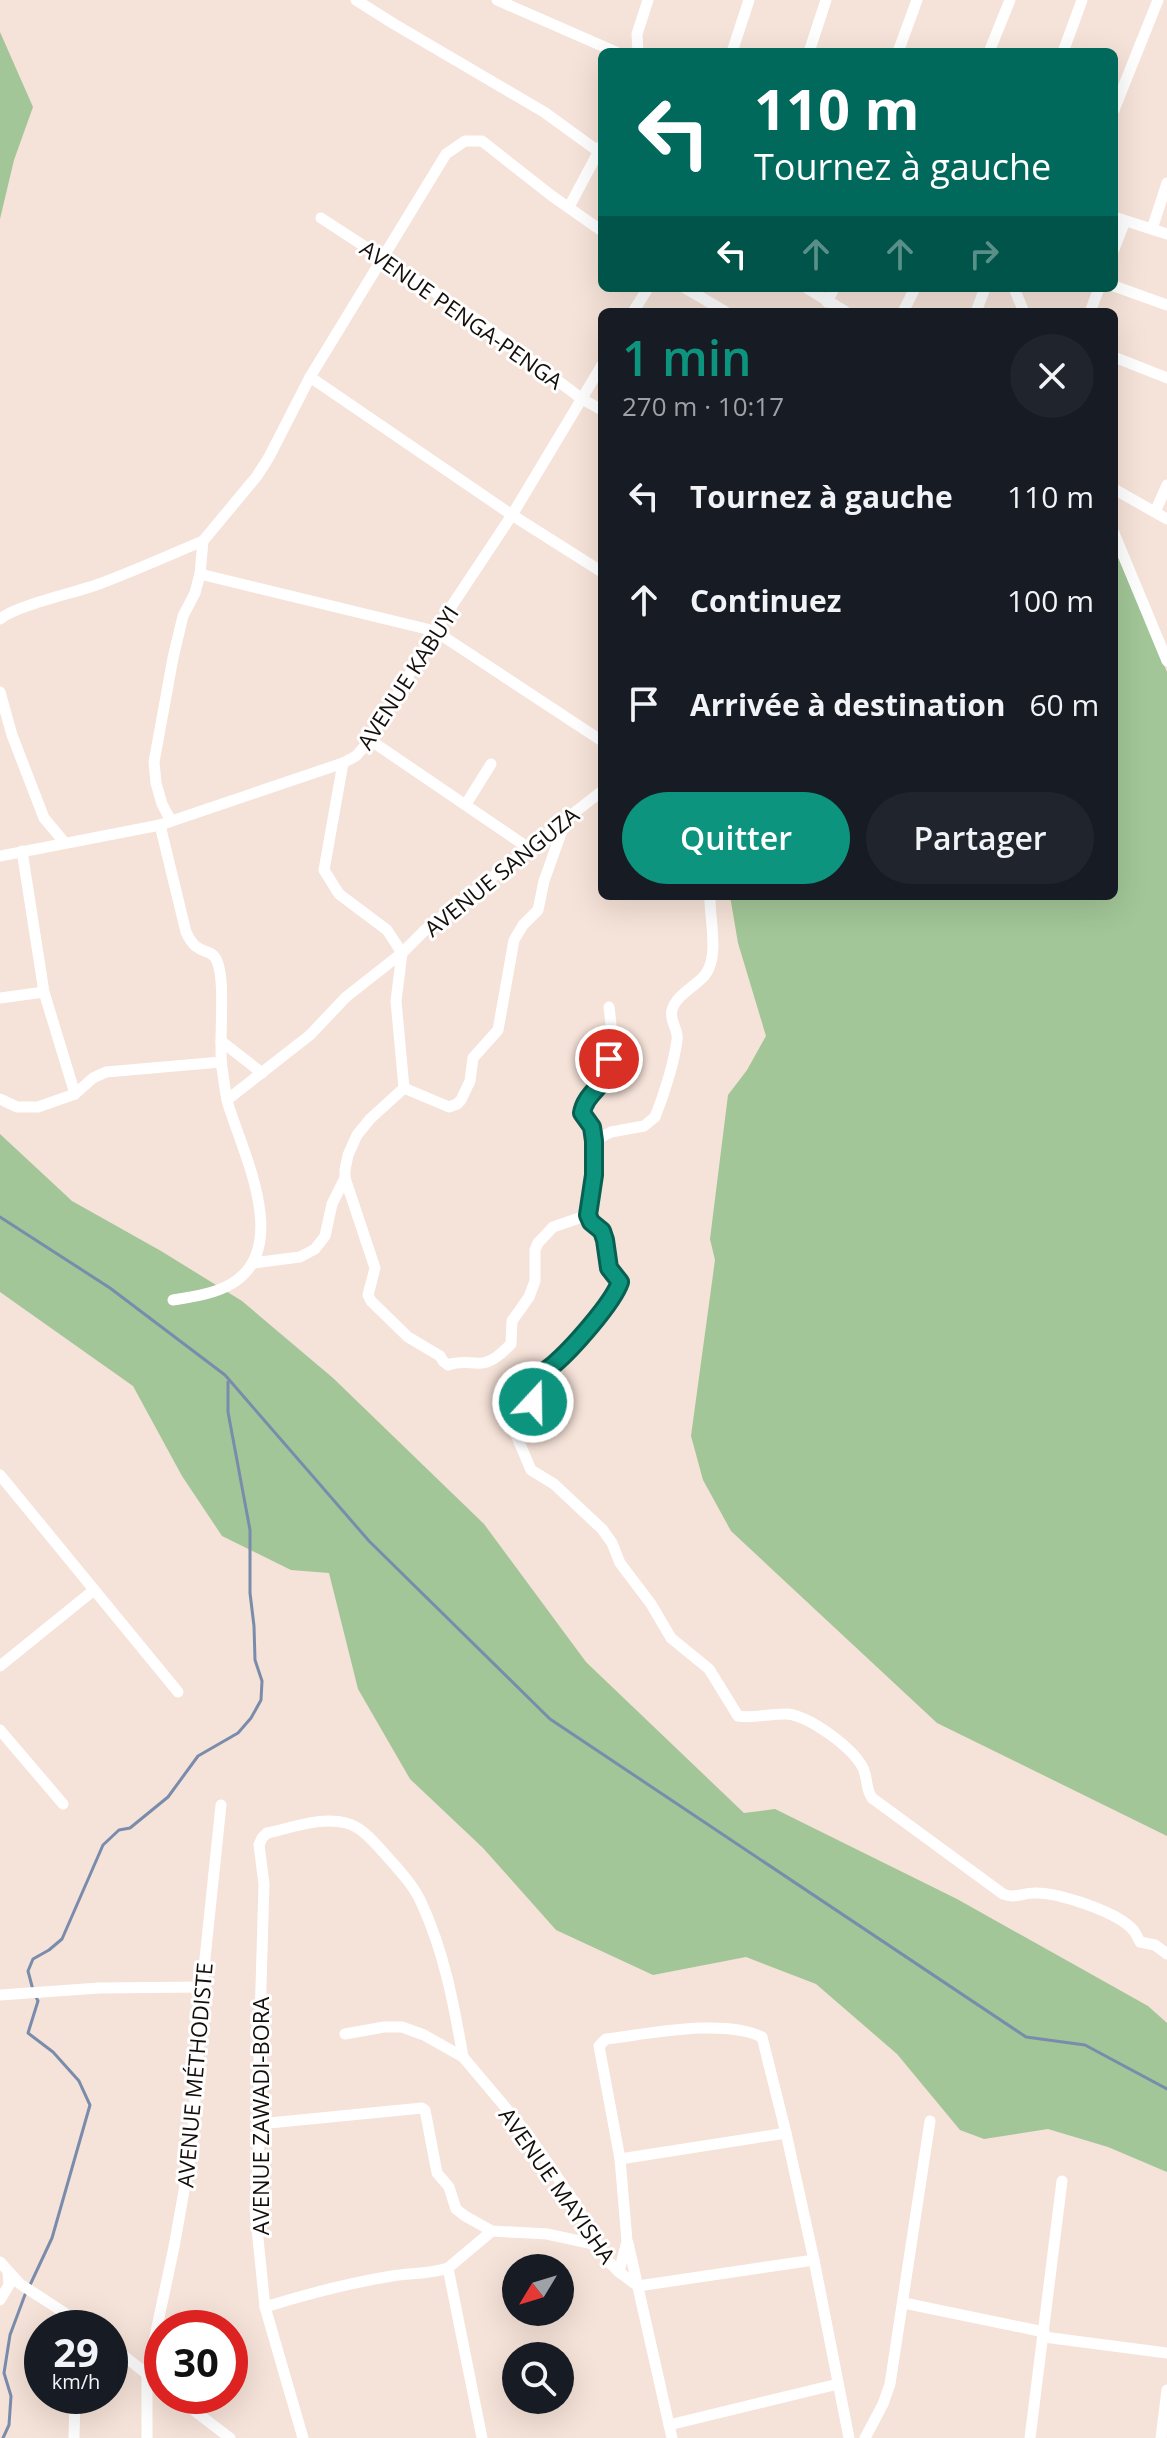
<!DOCTYPE html>
<html lang="fr">
<meta charset="utf-8">
<style>
:root{--surface:#171b24;--page:#20242c;--text:#f1f3f6;--muted:#9ea1a6;--accent:#0d947e}
body{margin:0;font-family:"Open Sans",sans-serif;background:var(--page);color:var(--text);height:100vh;display:flex;flex-direction:column;font-size:30px;white-space:nowrap}
*{box-sizing:border-box;margin:0}
p{font-size:26px;color:var(--muted)}
.icon{flex:none;width:44px;height:44px;fill:none;stroke:currentColor;stroke-width:2;stroke-linecap:round;stroke-linejoin:round}
.map{position:relative;flex:1;overflow:hidden}
.sheet{position:absolute;left:598px;top:308px;width:520px;height:592px;display:flex;flex-direction:column;background:var(--surface);border-radius:12px;box-shadow:0 8px 32px #0002}
.sheet>*{flex:none}
.guide{position:absolute;left:598px;top:48px;width:520px;height:244px;border-radius:12px;box-shadow:0 8px 32px #0002;background:#00695c;color:#fff;overflow:hidden}
.needle{width:52px;rotate:232deg}
.buttons{position:absolute;left:502px;top:2254px;display:grid;gap:16px}
.buttons a{display:grid;place-items:center;width:72px;height:72px;border-radius:50%;background:var(--surface);box-shadow:0 8px 32px #0002;font-size:40px}
.speed{position:absolute;left:24px;top:2310px;display:flex;gap:16px;font-size:40px;font-weight:700;text-align:center}
.speed>*{display:grid;place-content:center;width:104px;height:104px;border-radius:50%;background:var(--surface);box-shadow:0 8px 32px #0002;line-height:1}
.speed small{font-size:20px;font-weight:400}
.speed .limit{border:12px solid #d22;background:#fff;color:#111}
.pin{position:absolute;display:grid;place-items:center;width:68px;height:68px;color:#fff;margin:-34px;border:4px solid #fff;border-radius:50%;box-shadow:0 2px 8px #0007}
.me{position:absolute;width:88px;margin:-44px;rotate:21deg;stroke-linejoin:round;filter:drop-shadow(0 0 6px #0008)}
.turn{display:flex;align-items:center;gap:28px;height:168px;padding:0 24px;font-size:36px}
.turn .icon{width:104px;height:104px;stroke-width:2.5}
.turn b{display:block;font-size:56px;line-height:68px}
.lanes{display:flex;align-items:center;height:76px;padding:0 24px;background:#0003;justify-content:center;gap:40px;direction:ltr}
.lanes .off{opacity:.35}
.round{display:grid;place-items:center;flex:none;width:84px;height:84px;border-radius:42px;background:var(--page)}
.head{display:flex;align-items:center;justify-content:space-between;height:136px;padding:0 24px}
h1{font-size:48px;font-weight:600;line-height:60px;color:var(--accent)}
.primary-button{display:flex;gap:16px;margin-top:auto;padding:16px 24px}
.primary-button a{flex:1;height:92px;border-radius:48px;background:var(--accent);color:#fff;font-size:32px;font-weight:600;line-height:92px;text-align:center}
.primary-button a+a{background:var(--page);color:var(--text)}
ul{padding:0;list-style:none}
li{display:flex;align-items:center;gap:24px;height:104px;padding:0 24px}
li div{flex:1}
li b{display:block;font-size:30px}
li em{font-style:normal}
.map>svg:first-child{display:block}
.green{fill:#a2c697}
.lines{fill:none;stroke-linecap:round;stroke-linejoin:round}
.stream{stroke:#7a8cac;stroke-width:3}
.minor{stroke:#fff;stroke-width:11}
.route-casing{stroke:#086052;stroke-width:20}
.route{stroke:#0d947e;stroke-width:14}
.labels{text-anchor:middle;dominant-baseline:central;stroke-width:6;stroke-linejoin:round;paint-order:stroke}
.street-label{font-size:22px;fill:#150f0c;stroke:#fff}
</style>
<div class="map">
<svg width="1167" height="2438" viewBox="0 0 1167 2438">
<rect width="100%" height="100%" fill="#f5e2d8"/>
<g class="green">
<polygon points="0,32 33,107 14,160 0,219"/>
<polygon points="1114,548 1167,672 1167,1836 937,1723 731,1531 703,1480 691,1436 715,1260 710,1239 728,1095 747,1070 766,1036 738,943 730,896 1114,896"/>
<polygon points="0,1134 72,1201 161,1251 242,1301 333,1378 484,1524 586,1662 744,1813 775,1809 957,1899 1148,2006 1167,2023 1167,2172 1108,2147 1048,2129 984,2139 960,2130 897,2054 816,1984 746,1957 653,1975 556,1930 483,1848 410,1779 358,1689 329,1573 291,1570 222,1536 182,1476 133,1386 0,1292"/>
</g>
<g class="lines">
<g class="stream">
<polyline points="0,1217 110,1288 225,1375 369,1541 550,1719 1026,2037 1085,2045 1167,2089"/>
<polyline points="33,1990 28,1971 33,1959 49,1950 62,1939 103,1845 119,1830 130,1828 168,1797 198,1756 238,1733 251,1718 261,1700 262,1681 255,1660 254,1626 250,1593 250,1530 228,1412 228,1382"/>
<polyline points="30,2285 52,2238 90,2105 79,2081 53,2052 28,2033 38,2001 36,1997"/>
<polyline points="3,2438 9,2425 11,2396 4,2373 10,2335 26,2292"/>
</g>
<g class="minor">
<polyline points="356,0 394,24 544,112 602,154"/>
<polyline points="497,0 616,52"/>
<polyline points="638,52 637,34 648,0"/>
<polyline points="732,52 749,0"/>
<polyline points="809,52 826,0"/>
<polyline points="898,52 917,0"/>
<polyline points="989,52 1010,0"/>
<polyline points="1063,52 1082,0"/>
<polyline points="1114,110 1158,0"/>
<polyline points="569,207 602,145"/>
<polyline points="1114,217 1167,234"/>
<polyline points="321,218 476,319 582,399 602,410"/>
<polyline points="1152,229 1167,183"/>
<polyline points="1114,249 1125,221"/>
<polyline points="1114,286 1167,305"/>
<polyline points="685,288 726,312"/>
<polyline points="807,288 846,312"/>
<polyline points="1014,288 1024,312"/>
<polyline points="827,302 834,288"/>
<polyline points="633,312 648,288"/>
<polyline points="903,312 915,288"/>
<polyline points="976,312 985,288"/>
<polyline points="1090,312 1099,288"/>
<polyline points="1114,357 1167,378"/>
<polyline points="310,377 512,515 602,572"/>
<polyline points="1114,489 1167,519"/>
<polyline points="1155,512 1167,485"/>
<polyline points="1114,533 1167,661"/>
<polyline points="200,574 435,631 602,741"/>
<path d="M0,619C17,605 75,593 99,584C134,571 169,555 203,541"/>
<polyline points="0,692 12,735 44,818 65,843"/>
<polyline points="370,740 530,849"/>
<polyline points="343,763 324,870 339,894 387,930 402,953 396,1001 404,1088"/>
<polyline points="466,804 491,764"/>
<polyline points="171,821 162,804 156,783 154,762 173,658 183,616 195,593 200,574 203,541 257,476 269,457 310,377 446,154 465,141 482,141 552,196 602,231"/>
<path d="M160,825L186,932C197,957 210,947 216,959C227,979 218,1042 222,1068C224,1080 225,1093 228,1104C243,1153 292,1249 231,1284C214,1294 192,1297 173,1300"/>
<polyline points="22,851 44,992 75,1094"/>
<polyline points="0,856 160,825 343,763 356,756 370,740 435,631 512,515 602,365"/>
<polyline points="0,998 44,992"/>
<path d="M609,1007L611,1024L608,1073L583,1106L582,1113L592,1127L594,1141V1175L588,1215L591,1222L602,1231L605,1240L609,1268L620,1282C614,1303 570,1351 553,1365C547,1370 539,1374 532,1379V1408L521,1418L514,1430L531,1470L554,1484L602,1529L612,1543L620,1563L651,1604L671,1638L709,1669L738,1716C754,1719 771,1713 788,1714C811,1717 853,1748 863,1768C868,1778 865,1788 872,1798L1003,1894C1015,1899 1022,1893 1034,1893C1057,1892 1119,1912 1134,1931C1136,1934 1138,1938 1140,1942L1155,1945L1167,1954"/>
<polyline points="221,1041 262,1073"/>
<path d="M404,1088L370,1119L357,1135L348,1155L345,1170V1178L375,1268L368,1295L371,1301L408,1337L440,1356L443,1361L448,1365C462,1360 469,1364 482,1363C493,1362 503,1352 511,1344L512,1321L529,1297L535,1281V1250L538,1243L553,1227L588,1215"/>
<polyline points="404,1088 449,1107 457,1104 461,1100 470,1081 473,1058 498,1030 514,940 523,925 538,910 544,881 565,822"/>
<polyline points="0,1099 17,1107 38,1107 75,1094 93,1078 106,1072 221,1062"/>
<polyline points="227,1100 310,1035 346,997 402,953 426,929 602,791"/>
<path d="M594,1141L611,1132L644,1126L655,1117C664,1095 674,1063 677,1040C679,1030 669,1021 672,1010C676,995 696,986 705,975C720,956 709,918 710,896"/>
<polyline points="253,1263 300,1257 315,1249 325,1236 332,1204 345,1178"/>
<polyline points="0,1475 178,1692"/>
<polyline points="0,1666 94,1590"/>
<polyline points="0,1730 63,1804"/>
<polyline points="0,1995 99,1988 202,1987"/>
<polyline points="345,2034 384,2027 402,2027 424,2035 463,2057 527,2133 575,2203 606,2259 619,2272 638,2286"/>
<polyline points="259,2124 422,2108 425,2110 437,2173 449,2187 456,2209 465,2216 492,2231 547,2234 598,2245"/>
<path d="M620,2159L599,2046L606,2039C649,2034 723,2018 762,2037L786,2133L814,2260L849,2438"/>
<polyline points="628,2243 672,2438"/>
<polyline points="0,2262 20,2284 88,2328"/>
<polyline points="448,2268 482,2438"/>
<polyline points="619,2272 627,2241 620,2159 786,2133"/>
<polyline points="638,2286 814,2260"/>
<polyline points="0,2300 9,2285 8,2272"/>
<polyline points="904,2303 1044,2332"/>
<path d="M265,2307C307,2294 349,2283 392,2276C411,2273 430,2274 448,2268L492,2231"/>
<polyline points="1044,2337 1167,2353"/>
<polyline points="110,2345 162,2386"/>
<polyline points="175,2396 230,2438"/>
<polyline points="669,2425 838,2384"/>
<polyline points="74,2438 75,2396"/>
<polyline points="147,2438 147,2374 174,2247 192,2146 202,1987 221,1805"/>
<path d="M303,2438L265,2307L255,2209L259,2144V2054L264,1884L259,1845L262,1838L267,1833C291,1828 322,1816 346,1823C362,1827 373,1841 384,1853C397,1868 413,1884 421,1902C444,1951 454,2005 463,2057"/>
<polyline points="865,2438 883,2404 890,2384 930,2121"/>
<polyline points="1030,2438 1062,2181"/>
<polyline points="1161,2438 1167,2390"/>
</g>
</g>
<g class="lines">
<g class="route-casing">
<path id="route" d="M533,1402L532,1379C539,1374 546,1371 553,1365C571,1350 613,1303 620,1282L609,1268L605,1240L602,1231L591,1222L588,1215L594,1175V1141L592,1127L582,1113C586,1090 610,1086 609,1059"/>
</g>
<use href="#route" class="route"/>
</g>
<g class="labels">
<g class="street-label">
<text transform="translate(462 314) rotate(35)">AVENUE PENGA-PENGA</text>
<text transform="translate(407 677) rotate(-57)">AVENUE KABUYI</text>
<text transform="translate(501 871) rotate(-39)">AVENUE SANGUZA</text>
<text transform="translate(194 2075) rotate(-85)">AVENUE MÉTHODISTE</text>
<text transform="translate(260 2116) rotate(-90)">AVENUE ZAWADI-BORA</text>
<text transform="translate(558 2185) rotate(55)">AVENUE MAYISHA</text>
</g>
</g>
</svg>
<div class="buttons">
<a><svg class="needle" viewBox="-14 -14 28 28"><path d="M0-13l5 13h-10z" fill="#e53935"/><path d="M0 13l5-13h-10z" fill="#9ea1a6"/></svg></a>
<a><svg class="icon" aria-label="search" viewBox="0 0 24 24"><circle cx="10" cy="10" r="6"/><path d="M15 15l6 6"/></svg></a>
</div>
<div class="speed"><div>29<small>km/h</small></div><div class="limit">30</div></div>
<div class="pin" style="left:609px;top:1059px;background:#d93025"><svg class="icon" aria-label="arrive" viewBox="0 0 24 24"><path d="M6 21V4h12l-3 4 3 4H6"/></svg></div>
<svg class="me" style="left:533px;top:1402px" viewBox="-20 -20 40 40"><circle r="17" fill="#0d947e" stroke="#fff" stroke-width="3"/><path d="M0-11L8 9 0 5-8 9z" fill="#fff"/></svg>
<div class="guide">
<div class="turn"><svg class="icon" aria-label="left" viewBox="0 0 24 24"><path d="M17 20v-9H6M10 6l-5 5 5 5"/></svg><div><b>110 m</b>Tournez à gauche</div></div>
<div class="lanes"><svg class="icon" aria-label="left" viewBox="0 0 24 24"><path d="M17 20v-9H6M10 6l-5 5 5 5"/></svg><svg class="icon off" aria-label="ahead" viewBox="0 0 24 24"><path d="M12 20V5M6 11l6-6 6 6"/></svg><svg class="icon off" aria-label="ahead" viewBox="0 0 24 24"><path d="M12 20V5M6 11l6-6 6 6"/></svg><svg class="icon off" aria-label="right" viewBox="0 0 24 24"><path d="M7 20v-9h11M14 6l5 5-5 5"/></svg></div>
</div>
<section class="sheet">
<div class="head"><div><h1>1 min</h1><p>270 m · 10:17</p></div><a class="round"><svg class="icon" aria-label="close" viewBox="0 0 24 24"><path d="M6 6l12 12M18 6L6 18"/></svg></a></div>
<ul>
<li><svg class="icon" aria-label="left" viewBox="0 0 24 24"><path d="M17 20v-9H6M10 6l-5 5 5 5"/></svg><div><b>Tournez à gauche</b></div><em>110 m</em></li>
<li><svg class="icon" aria-label="ahead" viewBox="0 0 24 24"><path d="M12 20V5M6 11l6-6 6 6"/></svg><div><b>Continuez</b></div><em>100 m</em></li>
<li><svg class="icon" aria-label="arrive" viewBox="0 0 24 24"><path d="M6 21V4h12l-3 4 3 4H6"/></svg><div><b>Arrivée à destination</b></div><em>60 m</em></li>
</ul>
<div class="primary-button"><a>Quitter</a><a>Partager</a></div>
</section>
</div>
